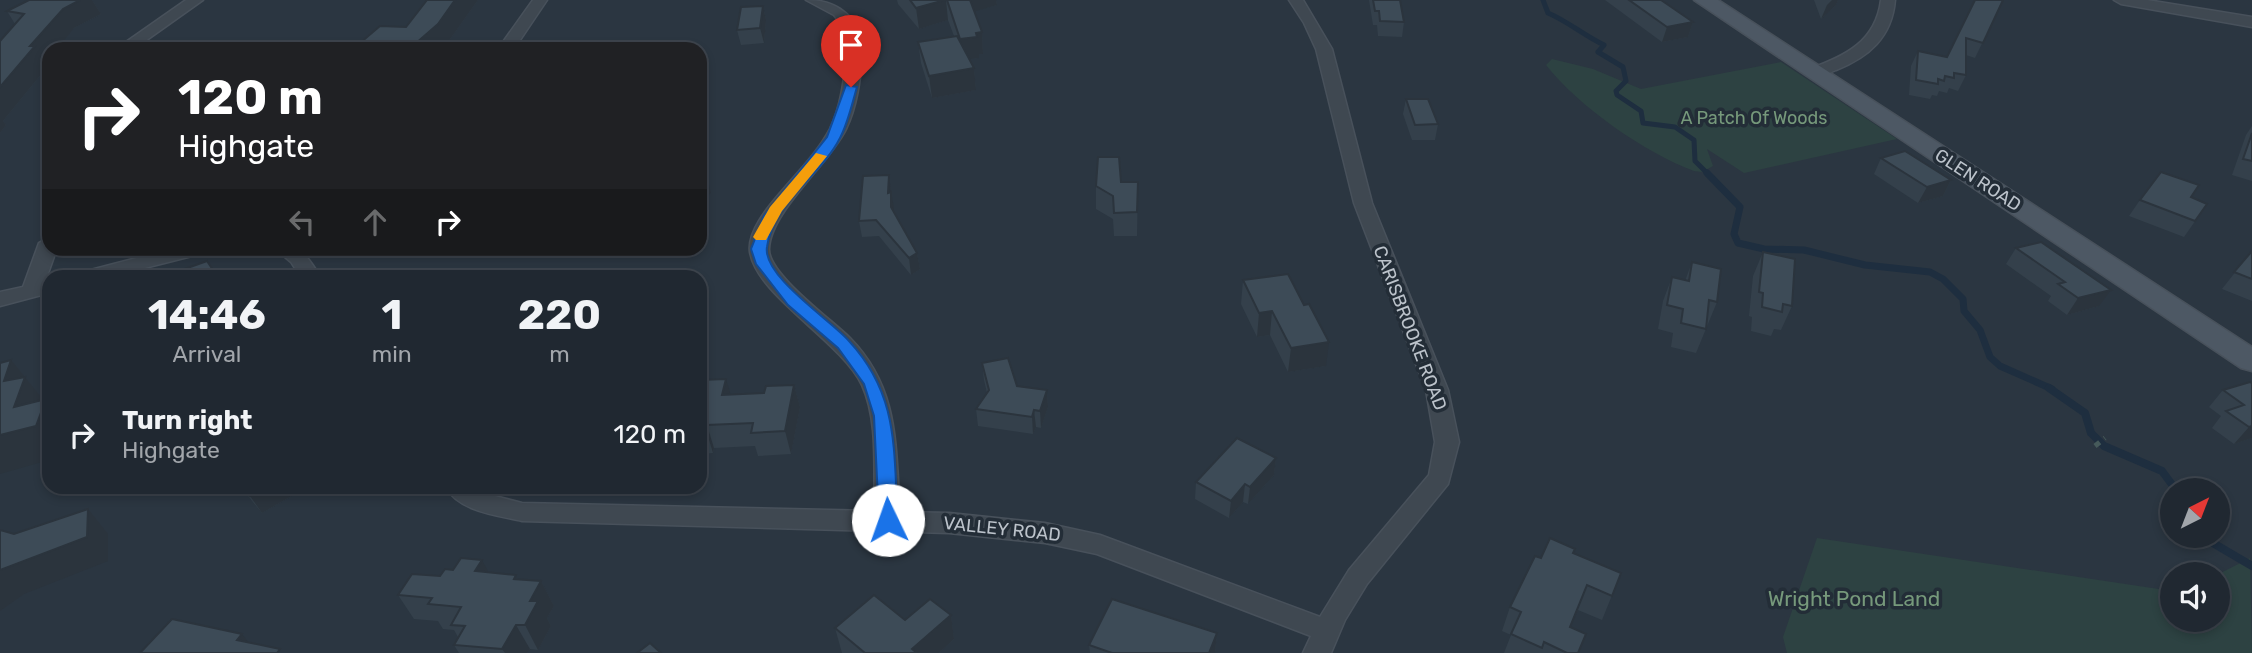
<!DOCTYPE html>
<style>
:root{--surface:#202831;--page:#2d343d;--text:#f1f3f6;--muted:#a2a6ab;--line:#3d444d}
body{margin:0;font-family:Rubik,sans-serif;background:var(--page);color:var(--text);height:100vh;display:flex;flex-direction:column;font-size:26px;white-space:nowrap}
*{box-sizing:border-box;margin:0}
p{font-size:23px;color:var(--muted)}
.icon{flex:none;width:38px;height:38px;fill:none;stroke:currentColor;stroke-width:2;stroke-linecap:round;stroke-linejoin:round}
.map{position:relative;flex:1;overflow:hidden}
.panel{position:absolute;left:42px;top:270px;width:665px;height:224px;display:flex;flex-direction:column;background:var(--surface);border-radius:21px;box-shadow:0 4px 10px #0003,0 0 0 2px var(--line)}
.panel>*{flex:none}
.banner{position:absolute;left:42px;top:42px;width:665px;height:214px;border-radius:21px;box-shadow:0 4px 10px #0003,0 0 0 2px var(--line);background:#202124;color:#fff;overflow:hidden}
.needle{width:46px;rotate:42deg}
.fabs{position:absolute;left:2160px;top:478px;display:grid;gap:14px}
.fabs a{display:grid;place-items:center;width:70px;height:70px;border-radius:50%;background:var(--surface);box-shadow:0 4px 10px #0003,0 0 0 2px var(--line);font-size:35px}
.pin{position:absolute;display:grid;place-items:center;width:60px;height:60px;color:#fff;margin:-72px -30px;border-radius:50% 50% 50% 0;rotate:-45deg;box-shadow:0 0 7px #0007}
.pin .icon{rotate:45deg}
.me{position:absolute;width:77px;margin:-38px;rotate:357deg;stroke-linejoin:round;filter:drop-shadow(0 0 5px #0008)}
.turn{display:flex;align-items:center;gap:24px;height:147px;padding:0 21px;font-size:32px}
.turn .icon{width:91px;height:91px;stroke-width:2.5}
.turn b{display:block;font-size:49px;line-height:60px}
.lanes{display:flex;align-items:center;height:66px;padding:0 21px;background:#0003;justify-content:center;gap:35px;direction:ltr}
.lanes .off{opacity:.35}
.eta{display:flex;justify-content:space-evenly;align-items:center;height:119px;text-align:center}
.eta b{font-size:42px;font-weight:700;line-height:49px}
ul{padding:0;list-style:none}
li{display:flex;align-items:center;gap:21px;height:91px;padding:0 21px}
li div{flex:1}
li b{display:block;font-size:26px}
li em{font-style:normal}
.map>svg:first-child{display:block}
.green{fill:#2d4242}
.lines{fill:none;stroke-linecap:round;stroke-linejoin:round}
.stream-far2{stroke:#1e2e3f;stroke-width:5}
.stream-far1{stroke:#1e2e3f;stroke-width:7}
.stream{stroke:#1e2e3f;stroke-width:8}
.street-casing{stroke:#48515b;stroke-width:3}
.secondary-casing{stroke:#48515b;stroke-width:3}
.path{stroke:#465a5a;stroke-width:5;stroke-dasharray:6 6;stroke-linecap:butt}
.street{fill:#3f4851;fill-rule:evenodd}
.secondary{fill:#4d5864;fill-rule:evenodd}
.wall{fill:#34404b}
.shaded-wall{fill:#2b343d}
.building{fill:#3d4b57;stroke:#2b343d;stroke-width:2}
.route{fill:#1a73e8;stroke:#114b97;stroke-width:2}
.slow{fill:#f59e0b}
.labels{text-anchor:middle;dominant-baseline:central;stroke-width:7;stroke-linejoin:round;paint-order:stroke}
.park-label{font-size:18px;fill:#76997b;stroke:#232d37}
.street-label{font-size:18px;fill:#bcc3cb;stroke:#232d37}
.near-park-label{font-size:21px;fill:#76997b;stroke:#232d37}
</style>
<div class="map">
<svg width="2252" height="653" viewBox="0 0 2252 653">
<rect width="100%" height="100%" fill="#2b3641"/>
<g class="green">
<path d="M1552,59L1593,69L1641,89L1781,62L1897,139L1744,173L1707,149L1713,166L1702,172L1694,171C1645,153 1578,106 1546,65Z"/>
<polygon points="1817,538 2172,591 2172,620 2217,620 2217,575 2250,558 2252,653 1787,653 1783,637"/>
</g>
<g class="lines">
<path class="stream-far2" d="M1543,0L1548,13C1569,22 1583,35 1604,45L1598,52L1623,67L1626,81L1616,91L1617,95L1641,111L1643,123L1675,127L1694,140L1695,161L1709,175"/>
<polyline class="stream-far1" points="1707,173 1740,207 1734,234 1738,243 1764,249 1804,250 1865,265 1930,272 1943,279 1963,299 1964,311 1980,330 1990,357 2000,366 2052,389"/>
<g class="stream">
<polyline points="2049,388 2085,413 2091,433 2104,446 2162,471 2176,490"/>
<polyline points="2201,536 2252,566"/>
</g>
<g class="street-casing">
<g id="street">
<polygon points="186,0 203,0 134,49 116,49"/>
<polygon points="533,0 547,0 514,49 498,49"/>
<path d="M806,0C835,0 848,12 865,35C861,66 860,100 846,129C829,164 770,212 769,249C768,274 832,320 850,338C900,389 895,446 900,512L949,513L1045,523L1100,535L1320,617L1349,570L1429,475L1435,442L1426,390L1354,203L1316,49L1304,23L1289,0H1303L1332,49L1372,203L1448,390L1459,442L1448,484L1367,584L1345,620L1331,653H1303L1311,636L1097,554L1045,543L949,533L522,521C497,515 459,512 445,486H476L487,494L522,503L875,511C873,472 879,422 862,385C841,341 757,296 750,252C747,231 769,206 781,192C798,172 818,152 830,129C844,100 845,66 849,35L834,15Z"/>
<path d="M1881,0H1895C1892,37 1869,57 1836,70C1827,74 1818,78 1809,75V69C1846,56 1876,41 1881,0Z"/>
<polygon points="2114,0 2147,0 2252,17 2252,27 2121,4"/>
<polygon points="49,237 49,248 57,248 45,282 49,283 49,293 0,306 0,292 23,287 39,243"/>
<polygon points="175,248 210,248 208,252 113,276 80,276 83,272"/>
<path d="M274,248C303,248 304,252 320,276H300L291,262Z"/>
</g>
</g>
<g class="secondary-casing">
<polygon id="secondary" points="1694,0 1718,0 2252,347 2252,371 2241,368"/>
</g>
<polyline class="path" points="2095,446 2105,438"/>
<use href="#street" class="street"/>
<use href="#secondary" class="secondary"/>
</g>
<g class="wall">
<polygon points="29,0 92,0 101,14 74,28 49,49 49,59 46,63 48,66 3,121 6,125 0,133 0,41 15,24 7,11"/>
<polygon points="427,0 478,0 446,45 442,49 353,49 406,27"/>
<polygon points="897,0 996,0 997,5 974,11 982,32 983,54 979,54 979,58 969,59 974,68 976,90 932,98 921,63 918,42 954,36 948,20 919,29 898,4"/>
<polygon points="1369,0 1400,0 1404,22 1402,37 1378,36 1377,25 1373,25"/>
<polygon points="1605,0 1661,0 1693,22 1688,37 1662,42"/>
<polygon points="1814,0 1838,0 1836,5 1821,19"/>
<polygon points="2003,0 1975,58 1966,55 1966,75 1958,91 1949,88 1947,93 1939,91 1937,96 1932,95 1930,99 1909,95 1911,66 1918,51 1947,57"/>
<polygon points="763,6 766,20 764,43 741,45 737,30"/>
<polygon points="1406,99 1438,124 1435,140 1412,140 1403,114"/>
<polygon points="2252,126 2252,181 2232,175 2246,135"/>
<polygon points="1881,158 1951,180 1943,196 1918,203 1874,174"/>
<polygon points="889,175 893,212 917,253 920,269 911,275 879,236 862,237 859,221"/>
<polygon points="1121,182 1138,182 1137,236 1114,236 1113,219 1096,209 1096,186"/>
<polygon points="2191,197 2207,204 2184,237 2129,216 2140,200"/>
<polygon points="2016,248 2099,306 2067,315 2048,301 2051,296 2006,264"/>
<polygon points="2252,251 2252,301 2222,289"/>
<polygon points="1763,252 1792,306 1781,330 1774,329 1771,336 1751,331 1752,317 1749,316 1753,276"/>
<polygon points="1692,262 1717,302 1696,353 1671,347 1673,333 1658,329 1663,301 1672,277 1685,281"/>
<polygon points="1243,280 1304,305 1326,366 1288,372 1270,335 1257,337 1241,304"/>
<polygon points="982,363 1017,386 1047,390 1048,407 1041,428 1036,427 1033,434 978,426 976,409 987,393 984,380"/>
<polygon points="700,380 731,395 764,393 794,385 800,407 791,454 758,456 755,446 714,448 713,453 700,454"/>
<polygon points="2252,383 2252,438 2234,444 2212,428 2221,416 2209,407 2223,390"/>
<polygon points="1276,458 1274,475 1248,504 1243,502 1229,518 1195,499 1196,482"/>
<polygon points="240,486 309,486 262,513"/>
<polygon points="1573,553 1621,573 1602,620 1578,610 1570,627 1578,653 1504,653 1511,635 1502,631 1510,607 1541,558"/>
<polygon points="489,572 519,579 541,581 554,606 547,618 551,626 538,650 530,649 527,653 459,653 454,645 458,637 454,630 443,629 438,621 414,619 398,595"/>
<polygon points="951,615 954,639 939,653 842,653 835,628"/>
<polygon points="1217,633 1215,653 1090,653 1089,645"/>
</g>
<g class="shaded-wall">
<polygon points="80,0 92,0 101,14 74,28 57,49 49,49 49,59 46,63 48,66 3,121 6,125 0,133 0,87 30,46 63,9"/>
<polygon points="455,0 478,0 446,45 442,49 417,49 415,44"/>
<polygon points="946,0 948,20 919,29 916,8"/>
<polygon points="967,0 996,0 997,5 969,13"/>
<polygon points="1832,0 1838,0 1836,5 1821,19 1827,5"/>
<polygon points="763,6 766,20 764,43 760,28"/>
<polygon points="1693,22 1688,37 1662,42 1667,27"/>
<polygon points="982,32 983,54 979,54 979,58 962,60 960,39 976,33"/>
<polygon points="402,43 404,49 393,49"/>
<polygon points="974,68 976,90 932,98 929,76"/>
<polygon points="705,170 711,193 700,200 700,173"/>
<polygon points="889,175 891,191 890,209 888,193"/>
<polygon points="1951,180 1943,196 1918,203 1927,187"/>
<polygon points="891,192 894,208 893,223 891,207"/>
<polygon points="700,203 705,223 700,226"/>
<polygon points="917,253 920,269 911,275 909,258"/>
<polygon points="2111,290 2099,306 2067,315 2078,298"/>
<polygon points="1272,311 1270,335 1257,337 1259,313"/>
<polygon points="1329,342 1326,366 1288,372 1291,348"/>
<polygon points="11,360 45,402 46,399 49,403 49,460 0,474 0,435 14,407 4,381"/>
<polygon points="726,379 733,402 722,395"/>
<polygon points="794,385 800,407 791,454 785,431"/>
<polygon points="1047,390 1048,407 1041,428 1040,411"/>
<polygon points="1034,410 1036,427 1033,434 1032,417"/>
<polygon points="707,425 714,448 713,453 706,430"/>
<polygon points="2252,426 2252,438 2234,444 2249,427"/>
<polygon points="1276,458 1274,475 1248,504 1250,487"/>
<polygon points="1245,484 1243,502 1229,518 1231,501"/>
<polygon points="267,486 309,486 262,513 250,496"/>
<polygon points="88,509 108,534 108,561 24,594 0,611 0,570"/>
<polygon points="482,560 495,585 475,571"/>
<polygon points="541,581 554,606 547,618 551,626 538,650 525,625 530,601"/>
<polygon points="951,615 954,639 939,653 913,653 912,649"/>
<polygon points="516,625 530,649 527,653 505,653 502,649"/>
<polygon points="1217,633 1215,653 1209,653"/>
<polygon points="242,634 257,653 237,640"/>
</g>
<g class="building">
<polygon points="29,0 80,0 63,9 30,46 35,46 0,87 0,41 24,14 7,11"/>
<polygon points="427,0 455,0 438,24 415,44 402,43 393,49 353,49 380,26 406,27"/>
<polygon points="910,0 945,0 916,8"/>
<polygon points="947,0 970,0 982,32 976,33 977,37 960,39"/>
<polygon points="1373,0 1400,0 1404,22 1380,21 1379,11 1375,11"/>
<polygon points="1629,0 1661,0 1693,22 1667,27"/>
<polygon points="1975,0 2003,0 1983,43 1966,38 1966,75 1954,73 1954,78 1945,76 1944,81 1938,79 1938,84 1916,80 1918,51 1947,57"/>
<polygon points="763,6 760,28 737,30 741,7"/>
<polygon points="957,36 974,68 929,76 918,42"/>
<polygon points="1406,99 1428,99 1438,124 1415,125"/>
<polygon points="2252,133 2252,161 2243,159"/>
<polygon points="1905,151 1951,180 1927,187 1881,158"/>
<polygon points="1098,157 1119,157 1121,182 1138,182 1137,212 1114,213 1113,196 1096,186"/>
<polygon points="2161,172 2199,185 2191,197 2207,204 2195,221 2140,200"/>
<polygon points="889,175 888,193 891,192 891,207 917,253 909,258 876,220 859,221 863,176"/>
<polygon points="2041,242 2111,290 2078,298 2058,284 2065,282 2016,248"/>
<polygon points="2252,251 2252,279 2234,272"/>
<polygon points="1763,252 1795,259 1792,306 1783,304 1782,312 1762,307 1763,293 1759,292"/>
<polygon points="207,261 217,276 165,276"/>
<polygon points="1692,262 1721,269 1717,302 1709,300 1706,329 1681,323 1683,309 1667,305 1672,277 1689,281"/>
<polygon points="1288,274 1304,305 1309,304 1329,342 1291,348 1272,311 1259,313 1243,280"/>
<polygon points="1008,358 1017,386 1047,390 1040,411 1034,410 1032,417 976,409 989,390 982,363"/>
<polygon points="11,360 4,381 25,377 14,407 46,399 36,426 0,435 0,363"/>
<polygon points="726,379 722,395 764,393 766,386 794,385 785,431 751,433 753,423 707,425 706,430 700,431 700,380"/>
<polygon points="2250,382 2252,383 2252,426 2249,427 2226,411 2244,405 2223,390"/>
<polygon points="1237,438 1276,458 1250,487 1245,484 1231,501 1196,482"/>
<polygon points="242,486 267,486 250,496"/>
<polygon points="88,509 87,537 0,570 0,530 14,534"/>
<polygon points="1550,538 1575,549 1573,553 1621,573 1612,596 1587,585 1570,627 1586,634 1578,653 1567,653 1544,642 1542,648 1511,634 1521,612 1510,607 1535,556 1541,558"/>
<polygon points="461,558 482,560 475,571 516,575 514,579 541,581 530,601 538,601 525,625 516,625 502,649 454,645 465,626 451,625 461,607 428,604 432,598 398,595 412,574 440,576 445,569 453,570"/>
<polygon points="874,595 905,620 930,599 951,615 912,649 917,653 865,653 835,628"/>
<polygon points="1112,599 1217,633 1209,653 1112,653 1089,645"/>
<polygon points="172,619 242,634 237,640 280,649 277,653 140,653"/>
<polygon points="650,643 661,653 637,653"/>
</g>
<path class="route" d="M846,85L857,87C852,104 848,123 840,138C821,176 773,202 767,247C762,276 832,321 849,341C900,396 893,451 898,520L888,528L879,520L874,416L864,384L838,348L788,305L756,264L751,249L764,216L827,137Z"/>
<polygon class="slow" points="816,153 827,156 782,211 766,240 756,240 753,237 770,207"/>
<g class="labels">
<g class="park-label">
<text x="1754" y="118">A Patch Of Woods</text>
</g>
<g class="street-label">
<text transform="translate(1978 180) rotate(33)">GLEN ROAD</text>
<text transform="translate(1410 328) rotate(69)">CARISBROOKE ROAD</text>
<text transform="translate(1002 529) rotate(6)">VALLEY ROAD</text>
</g>
<g class="near-park-label">
<text x="1854" y="598">Wright Pond Land</text>
</g>
</g>
</svg>
<div class="fabs">
<a><svg class="needle" viewBox="-14 -14 28 28"><path d="M0-13l5 13h-10z" fill="#e53935"/><path d="M0 13l5-13h-10z" fill="#a2a6ab"/></svg></a>
<a><svg class="icon" aria-label="sound" viewBox="0 0 24 24"><path d="M4 9h4l5-4v14l-5-4H4zM17 9q2 3 0 6"/></svg></a>
</div>
<div class="pin" style="left:851px;top:87px;background:#d93025"><svg class="icon" aria-label="arrive" viewBox="0 0 24 24"><path d="M6 21V4h12l-3 4 3 4H6"/></svg></div>
<svg class="me" style="left:888px;top:520px" viewBox="-20 -20 40 40"><circle r="19" fill="#fff"/><path d="M0-13L10 11 0 6-10 11z" fill="#1a73e8"/></svg>
<div class="banner">
<div class="turn"><svg class="icon" aria-label="right" viewBox="0 0 24 24"><path d="M7 20v-9h11M14 6l5 5-5 5"/></svg><div><b>120 m</b>Highgate</div></div>
<div class="lanes"><svg class="icon off" aria-label="left" viewBox="0 0 24 24"><path d="M17 20v-9H6M10 6l-5 5 5 5"/></svg><svg class="icon off" aria-label="ahead" viewBox="0 0 24 24"><path d="M12 20V5M6 11l6-6 6 6"/></svg><svg class="icon" aria-label="right" viewBox="0 0 24 24"><path d="M7 20v-9h11M14 6l5 5-5 5"/></svg></div>
</div>
<section class="panel">
<div class="eta">
<div><b>14:46</b><p>Arrival</p></div>
<div><b>1</b><p>min</p></div>
<div><b>220</b><p>m</p></div>
</div>
<ul>
<li><svg class="icon" aria-label="right" viewBox="0 0 24 24"><path d="M7 20v-9h11M14 6l5 5-5 5"/></svg><div><b>Turn right</b><p>Highgate</p></div><em>120 m</em></li>
</ul>
</section>
</div>
